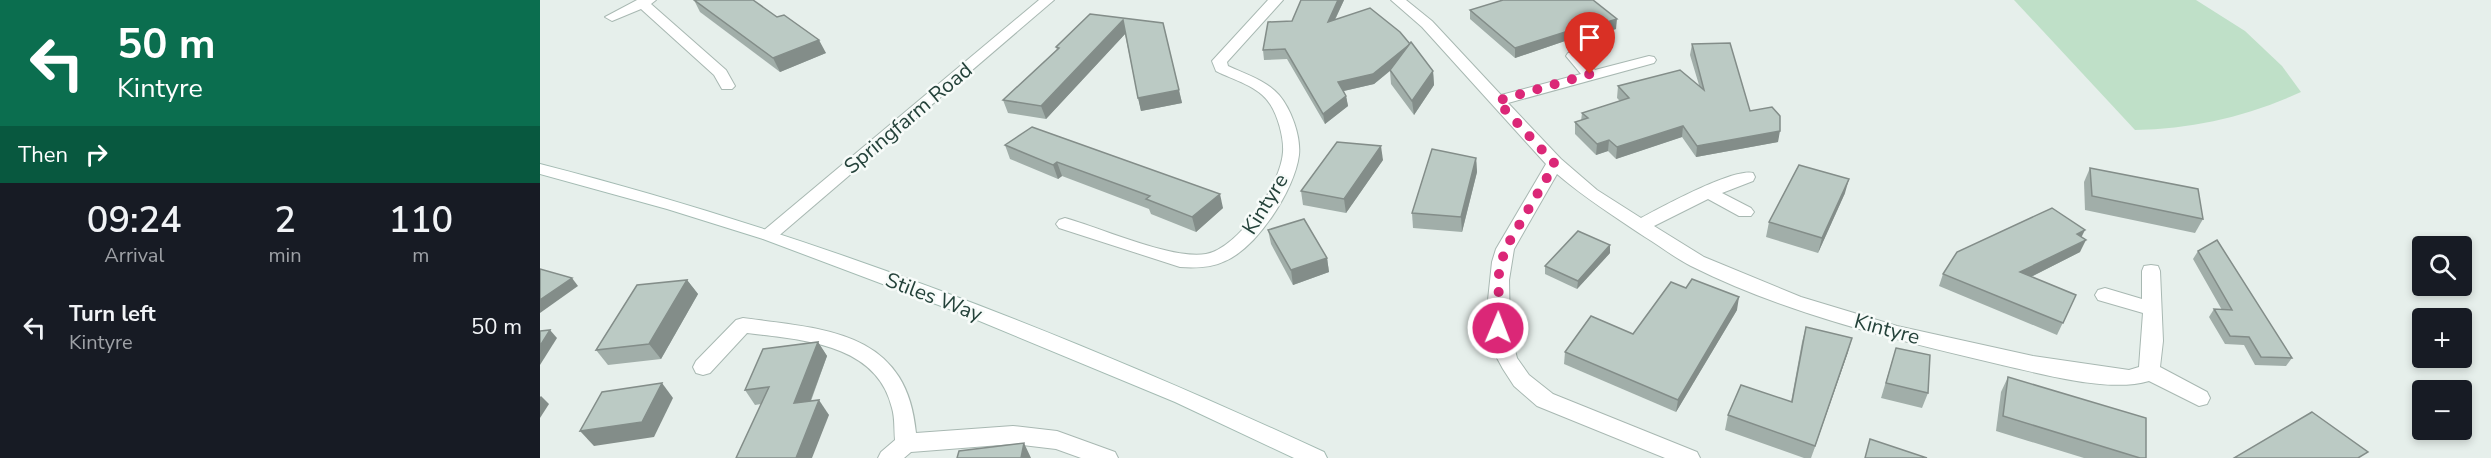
<!DOCTYPE html>
<meta charset="utf-8">
<style>
:root{--surface:#171b24;--page:#20242c;--text:#f1f3f6;--muted:#9ea1a6}
body{margin:0;font-family:"Nunito Sans",sans-serif;background:var(--page);color:var(--text);height:100vh;display:flex;flex-direction:column;font-size:22px;white-space:nowrap}
*{box-sizing:border-box;margin:0}
p{font-size:20px;color:var(--muted)}
.icon{flex:none;width:33px;height:33px;fill:none;stroke:currentColor;stroke-width:2;stroke-linecap:round;stroke-linejoin:round}
.map{position:relative;flex:1;overflow:hidden}
.drawer{display:flex;flex-direction:column;background:var(--surface);width:540px}
.drawer>*{flex:none}
.guide{background:#0b6e4f;color:#fff;overflow:hidden}
.fabs{position:absolute;left:1872px;top:236px;display:grid;gap:12px}
.fabs a{display:grid;place-items:center;width:60px;height:60px;border-radius:6px;background:var(--surface);box-shadow:0 3px 9px #0003;font-size:30px}
.pin{position:absolute;display:grid;place-items:center;width:51px;height:51px;color:#fff;margin:-62px -26px;border-radius:50% 50% 50% 0;rotate:-45deg;box-shadow:0 0 6px #0007}
.pin .icon{rotate:45deg}
.me{position:absolute;width:66px;margin:-33px;rotate:1deg;stroke-linejoin:round;filter:drop-shadow(0 0 4px #0008)}
.turn{display:flex;align-items:center;gap:21px;height:126px;padding:0 18px;font-size:27px}
.turn .icon{width:78px;height:78px;stroke-width:2.5}
.turn b{display:block;font-size:42px;line-height:51px}
.then{display:flex;align-items:center;height:57px;padding:0 18px;background:#0003;gap:12px;font-size:22px}
.eta{display:flex;justify-content:space-evenly;align-items:center;height:102px;text-align:center}
.eta b{font-size:36px;font-weight:600;line-height:42px}
ul{padding:0;list-style:none}
li{display:flex;align-items:center;gap:18px;height:84px;padding:0 18px}
li div{flex:1}
li b{display:block;font-size:22px}
li em{font-style:normal}
main{display:flex;flex:1;min-height:0}
.map>svg:first-child{display:block}
.green{fill:#bfe0c8}
.lines{fill:none;stroke-linecap:round;stroke-linejoin:round}
.minor-casing{stroke:#a8b8b2;stroke-width:2}
.secondary-casing{stroke:#a4bbb3;stroke-width:2}
.minor{fill:#fff;fill-rule:evenodd}
.secondary{fill:#fff;fill-rule:evenodd}
.wall{fill:#a1aea9}
.shaded-wall{fill:#838d89}
.building{fill:#bbcac4;stroke:#838d89;stroke-width:1.5}
.route{stroke:#db2777;stroke-width:10;stroke-dasharray:0 18}
.labels{text-anchor:middle;dominant-baseline:central;stroke-width:5;stroke-linejoin:round;paint-order:stroke}
.street-label{font-size:21px;fill:#24423a;stroke:#f7fbf9}
</style>
<main>
<section class="drawer">
<div class="guide">
<div class="turn"><svg class="icon" aria-label="left" viewBox="0 0 24 24"><path d="M17 20v-9H6M10 6l-5 5 5 5"/></svg><div><b>50 m</b>Kintyre</div></div>
<div class="then">Then<svg class="icon" aria-label="right" viewBox="0 0 24 24"><path d="M7 20v-9h11M14 6l5 5-5 5"/></svg></div>
</div>
<div class="eta">
<div><b>09:24</b><p>Arrival</p></div>
<div><b>2</b><p>min</p></div>
<div><b>110</b><p>m</p></div>
</div>
<ul>
<li><svg class="icon" aria-label="left" viewBox="0 0 24 24"><path d="M17 20v-9H6M10 6l-5 5 5 5"/></svg><div><b>Turn left</b><p>Kintyre</p></div><em>50 m</em></li>
</ul>
</section>
<div class="map">
<svg width="1951" height="458" viewBox="0 0 1951 458">
<rect width="100%" height="100%" fill="#e6efeb"/>
<path class="green" d="M1474,0H1656L1705,31L1742,66L1761,92C1709,116 1653,129 1595,130Z"/>
<g class="lines">
<g class="minor-casing">
<g id="minor">
<polygon points="97,0 116,0 111,4 186,70 195,86 192,89 182,89 174,75 101,9 72,21 65,17"/>
<polygon points="499,0 514,0 235,239 223,239 220,235 223,231"/>
<path d="M728,0H743L687,62L688,66C705,74 726,80 739,95C751,109 761,136 759,155C755,189 717,248 685,261C671,268 655,268 640,267L519,228L516,224L519,220L525,218C561,228 632,260 666,254C699,248 741,184 743,152C744,138 738,116 730,104C719,86 693,80 676,71L672,61Z"/>
<path d="M851,0H866L892,21L961,95L1041,74L1026,56L1028,53H1038L1055,70L1109,56L1114,57L1116,60L1114,63L968,103L1021,159L1057,190L1101,218C1122,207 1193,168 1213,173L1215,177L1213,181L1182,193L1211,208L1214,212L1211,216H1199L1168,199L1114,226L1164,257L1261,297L1357,326L1493,356L1589,370L1599,367L1603,313L1558,300L1555,295L1558,290L1565,288L1602,299V271L1604,266L1611,265L1618,266L1620,271L1623,341L1620,367L1667,392L1670,398L1667,404L1659,406L1609,381C1569,393 1503,374 1462,365C1356,340 1249,315 1151,266C1135,258 1120,246 1105,237C1075,217 1045,198 1017,174L974,249L969,280L970,331L977,358L989,375L1013,394L1157,452L1160,458H1125L997,406L974,386L963,369L957,358L950,331L948,300L952,262L956,249L1006,164L882,27Z"/>
<path d="M203,318C286,329 367,331 376,433L473,426L517,431L575,452L578,458H541L516,449L473,444L371,452L364,458H338L341,452L355,440C354,429 355,418 352,408C337,343 261,340 207,333L170,373L163,375L156,373L153,367L156,361L196,320Z"/>
</g>
</g>
<g class="secondary-casing">
<path id="secondary" d="M0,164C270,233 531,335 784,452L787,458H754L635,402L425,315L223,239L127,209L0,174Z"/>
</g>
<use href="#minor" class="minor"/>
<use href="#secondary" class="secondary"/>
</g>
<g class="wall">
<polygon points="154,0 237,17 286,53 240,72 160,12"/>
<polygon points="761,0 804,0 795,20 869,44 893,71 894,85 874,115 851,84 850,71 834,84 804,91 806,96 808,106 785,124 747,59 724,60 723,50 752,21"/>
<polygon points="930,10 1076,29 1030,42 1028,40 975,58 930,19"/>
<polygon points="623,23 642,103 601,111 585,34 506,119 468,113 463,100 517,50 516,47"/>
<polygon points="1152,44 1238,142 1156,157 1142,137 1076,159 1068,151 1056,155 1035,134 1035,122 1041,121 1042,113 1080,101 1077,98 1078,86 1159,85 1150,55"/>
<polygon points="465,145 683,208 656,232 611,214 609,209 522,176 518,179 470,159"/>
<polygon points="936,158 937,172 922,232 873,228 872,213"/>
<polygon points="843,160 806,213 763,205 761,191"/>
<polygon points="1550,168 1663,219 1655,233 1545,210 1544,182"/>
<polygon points="1305,193 1278,253 1226,237 1229,222"/>
<polygon points="728,230 787,258 789,272 753,285 731,244"/>
<polygon points="1542,237 1540,252 1491,277 1536,295 1517,335 1399,286 1403,274"/>
<polygon points="1658,251 1752,358 1746,366 1715,365 1704,345 1685,344 1669,317 1674,309 1682,310 1653,259"/>
<polygon points="1070,253 1037,289 1005,274 1005,266"/>
<polygon points="147,280 158,294 121,359 68,365 56,350"/>
<polygon points="1197,310 1136,412 1024,364 1025,352 1093,334"/>
<polygon points="1266,327 1308,352 1271,458 1264,458 1185,430 1188,415 1251,402 1262,342"/>
<polygon points="278,342 287,356 271,401 289,415 221,404 215,405 205,390"/>
<polygon points="1356,348 1388,393 1382,408 1341,398"/>
<polygon points="1468,377 1606,458 1544,458 1456,431 1461,392"/>
</g>
<g class="shaded-wall">
<polygon points="798,0 804,0 789,32 788,22"/>
<polygon points="1077,19 1076,29 1030,42 1030,33"/>
<polygon points="583,20 586,33 506,119 501,106"/>
<polygon points="623,23 642,103 601,111 598,98"/>
<polygon points="1028,31 1028,40 975,58 975,48"/>
<polygon points="279,40 286,53 240,72 233,58"/>
<polygon points="870,44 870,54 834,84 799,92 798,82"/>
<polygon points="893,71 894,85 874,115 872,101"/>
<polygon points="806,96 808,106 785,124 783,114"/>
<polygon points="1143,126 1142,137 1076,159 1077,147"/>
<polygon points="1240,131 1238,142 1156,157 1157,146"/>
<polygon points="1069,140 1068,151 1056,155 1057,144"/>
<polygon points="841,146 843,160 806,213 804,199"/>
<polygon points="936,158 937,172 922,232 921,217"/>
<polygon points="517,162 522,176 518,179 513,165"/>
<polygon points="1309,179 1305,193 1278,253 1282,238"/>
<polygon points="680,194 683,208 656,232 652,217"/>
<polygon points="1545,230 1539,242 1537,234"/>
<polygon points="1546,240 1540,252 1475,285 1480,272"/>
<polygon points="1070,245 1070,253 1037,289 1038,281"/>
<polygon points="787,258 789,272 753,285 751,270"/>
<polygon points="32,278 38,286 0,313 0,300"/>
<polygon points="147,280 158,294 121,359 109,344"/>
<polygon points="1199,297 1197,310 1136,412 1138,400"/>
<polygon points="10,330 17,338 0,365 0,346"/>
<polygon points="1312,338 1308,352 1271,458 1275,446"/>
<polygon points="278,342 287,356 264,418 254,403"/>
<polygon points="122,383 133,398 114,437 54,446 40,431"/>
<polygon points="1,396 9,404 0,418 0,397"/>
<polygon points="279,400 289,415 272,458 256,458"/>
<polygon points="484,443 491,458 481,458"/>
</g>
<g class="building">
<polygon points="154,0 213,0 237,17 244,15 279,40 233,58"/>
<polygon points="761,0 798,0 788,22 830,8 860,32 870,44 833,74 798,82 806,96 783,114 745,49 723,50 728,22 752,21"/>
<polygon points="963,0 1053,0 1077,19 1030,33 1028,31 975,48 930,10"/>
<polygon points="550,14 623,23 639,90 598,98 583,20 501,106 463,100 519,48 516,47"/>
<polygon points="871,42 893,71 872,101 850,70"/>
<polygon points="1190,43 1210,111 1232,107 1240,116 1240,131 1157,146 1143,126 1077,147 1069,140 1057,144 1035,122 1048,118 1042,113 1089,98 1078,86 1140,70 1164,90 1152,44"/>
<polygon points="492,127 680,194 652,217 606,199 610,196 517,162 513,165 465,145"/>
<polygon points="797,142 841,146 804,199 761,191"/>
<polygon points="892,149 936,158 921,217 872,213"/>
<polygon points="1259,165 1309,179 1282,238 1229,222"/>
<polygon points="1550,168 1658,189 1663,219 1552,196"/>
<polygon points="1512,208 1545,230 1537,234 1546,240 1480,272 1536,295 1523,323 1403,274 1417,252"/>
<polygon points="764,219 787,258 751,270 728,230"/>
<polygon points="1038,231 1070,245 1038,281 1005,266"/>
<polygon points="1677,240 1752,358 1721,357 1709,337 1690,336 1674,309 1692,310 1658,251"/>
<polygon points="0,269 32,278 0,300"/>
<polygon points="1152,279 1199,297 1138,400 1025,352 1051,316 1093,334 1131,282 1146,288"/>
<polygon points="147,280 109,344 56,350 97,285"/>
<polygon points="1266,327 1312,338 1275,446 1188,415 1201,385 1252,402"/>
<polygon points="10,330 0,346 0,331"/>
<polygon points="278,342 254,403 279,400 256,458 196,458 229,387 205,390 223,349"/>
<polygon points="1356,348 1390,355 1388,393 1346,383"/>
<polygon points="1468,377 1606,418 1606,458 1600,458 1463,416"/>
<polygon points="122,383 102,422 40,431 62,392"/>
<polygon points="1772,412 1828,452 1818,458 1694,458"/>
<polygon points="1330,439 1387,458 1325,458"/>
<polygon points="484,443 481,458 417,458 419,451"/>
</g>
<g class="lines">
<polyline class="route" points="958,328 959,273 965,249 1015,164 957,101 1050,74"/>
</g>
<g class="labels">
<g class="street-label">
<text transform="translate(368 118) rotate(-40)">Springfarm Road</text>
<text transform="translate(725 204) rotate(-58)">Kintyre</text>
<text transform="translate(394 297) rotate(21)">Stiles Way</text>
<text transform="translate(1347 329) rotate(15)">Kintyre</text>
</g>
</g>
</svg>
<div class="fabs">
<a><svg class="icon" aria-label="search" viewBox="0 0 24 24"><circle cx="10" cy="10" r="6"/><path d="M15 15l6 6"/></svg></a>
<a>+</a>
<a>−</a>
</div>
<div class="pin" style="left:1050px;top:74px;background:#d93025"><svg class="icon" aria-label="arrive" viewBox="0 0 24 24"><path d="M6 21V4h12l-3 4 3 4H6"/></svg></div>
<svg class="me" style="left:958px;top:328px" viewBox="-20 -20 40 40"><circle r="17" fill="#db2777" stroke="#fff" stroke-width="3"/><path d="M0-11L8 9 0 5-8 9z" fill="#fff"/></svg>
</div>
</main>
